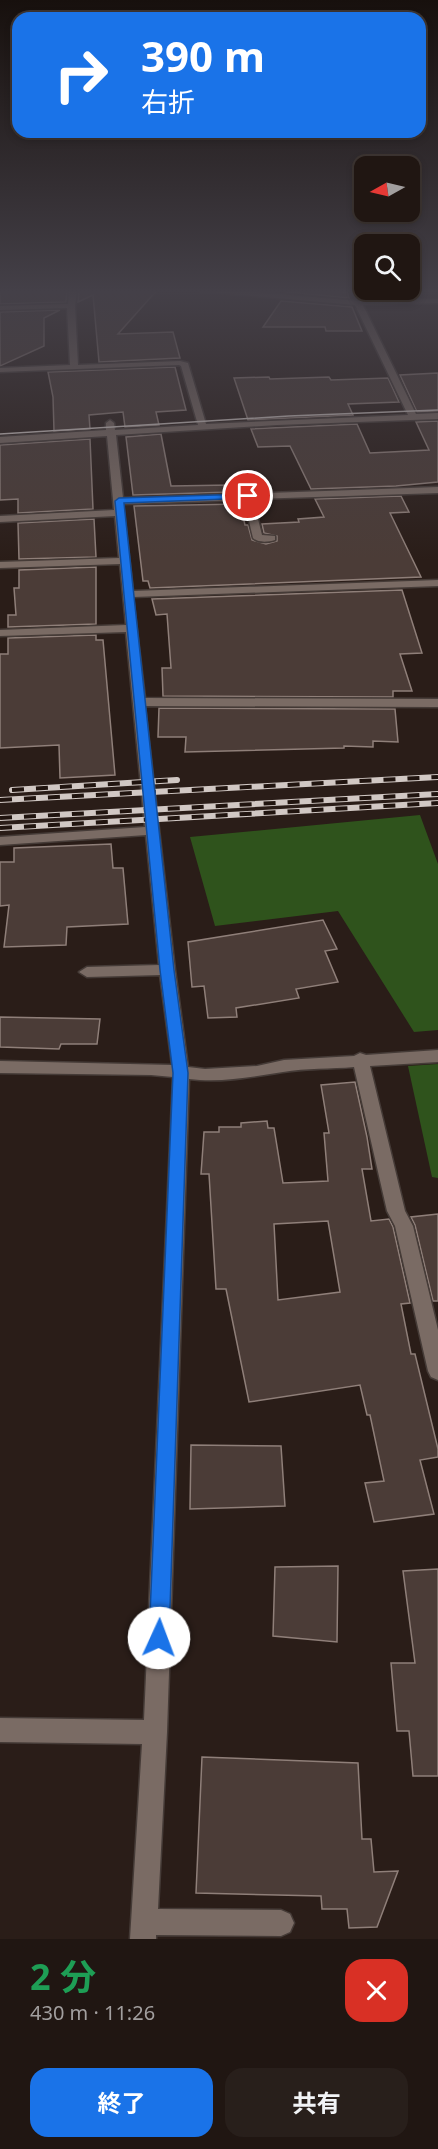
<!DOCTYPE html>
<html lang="ja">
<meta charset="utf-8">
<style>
:root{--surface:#201612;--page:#281f1b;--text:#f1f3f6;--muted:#a29f9f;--line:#3d3532;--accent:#1a73e8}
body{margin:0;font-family:"Noto Sans","Noto Sans JP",sans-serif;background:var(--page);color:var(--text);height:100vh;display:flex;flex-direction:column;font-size:22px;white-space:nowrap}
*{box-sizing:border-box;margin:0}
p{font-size:20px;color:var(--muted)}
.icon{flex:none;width:33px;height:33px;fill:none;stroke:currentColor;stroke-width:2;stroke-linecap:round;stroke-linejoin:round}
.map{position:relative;height:1939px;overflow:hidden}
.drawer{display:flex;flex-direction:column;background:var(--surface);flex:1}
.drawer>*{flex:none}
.hud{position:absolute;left:12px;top:12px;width:414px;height:126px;border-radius:18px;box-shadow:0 3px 9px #0003,0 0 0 2px var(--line);background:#1a73e8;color:#fff;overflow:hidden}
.needle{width:39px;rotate:262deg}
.tools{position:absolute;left:354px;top:156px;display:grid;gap:12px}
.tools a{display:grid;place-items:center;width:66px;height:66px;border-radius:12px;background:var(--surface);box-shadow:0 3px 9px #0003,0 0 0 2px var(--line);font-size:30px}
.pin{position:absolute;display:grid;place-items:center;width:51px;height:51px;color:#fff;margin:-26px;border:3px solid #fff;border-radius:50%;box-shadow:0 2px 6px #0007}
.me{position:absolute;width:66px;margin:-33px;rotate:2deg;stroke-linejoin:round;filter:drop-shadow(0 0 4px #0008)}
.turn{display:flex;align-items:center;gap:21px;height:126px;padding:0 30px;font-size:27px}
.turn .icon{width:78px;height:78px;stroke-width:2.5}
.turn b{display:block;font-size:42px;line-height:51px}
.round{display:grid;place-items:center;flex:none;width:63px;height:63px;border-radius:18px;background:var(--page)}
.head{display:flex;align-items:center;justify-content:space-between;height:102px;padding:0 30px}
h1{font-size:36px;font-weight:700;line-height:45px;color:#1e9e55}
.primary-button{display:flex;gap:12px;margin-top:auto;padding:12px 30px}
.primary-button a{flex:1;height:69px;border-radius:18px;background:var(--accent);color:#fff;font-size:24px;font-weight:700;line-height:69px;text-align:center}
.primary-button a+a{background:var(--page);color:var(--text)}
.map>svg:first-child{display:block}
.green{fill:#2f531c}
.building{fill:#4b3c37;stroke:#8f7f79;stroke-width:1.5;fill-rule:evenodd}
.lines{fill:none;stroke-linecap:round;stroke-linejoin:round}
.minor-casing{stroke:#453b37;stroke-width:3}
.minor{fill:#7a6b64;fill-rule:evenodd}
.tram{stroke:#d1c8c4;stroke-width:1.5}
.rail-casing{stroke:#d1c8c4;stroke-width:6}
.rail{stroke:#20140f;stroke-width:4;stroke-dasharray:12;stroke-linecap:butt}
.route{fill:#1a73e8;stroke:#114b97;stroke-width:1.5}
</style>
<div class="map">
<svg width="438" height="1939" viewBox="0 0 438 1939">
<rect width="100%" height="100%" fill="#2a1d18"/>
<g class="green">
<polygon points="420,815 438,864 438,1030 414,1032 338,911 215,926 190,837"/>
<polygon points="438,1064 438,1178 432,1177 408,1066"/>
</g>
<g class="building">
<polygon points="0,289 67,289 66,302 0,304"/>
<polygon points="79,289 158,289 118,334 173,332 180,358 99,362 93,295 78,302"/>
<polygon points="289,289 347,292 349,298 286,292"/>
<polygon points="281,301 352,307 362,331 326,331 325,327 263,327"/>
<polygon points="60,310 44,318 44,346 0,366 0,312"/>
<polygon points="175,367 186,410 156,412 159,425 125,427 123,412 89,415 90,429 54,431 53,397 48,372"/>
<polygon points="438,373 438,411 417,412 400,375"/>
<polygon points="269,377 270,379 329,377 331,380 388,378 399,402 348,404 353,415 248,420 234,378"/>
<polygon points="438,421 438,482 396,486 311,489 290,446 258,447 251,429 357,424 370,453 429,450 416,422"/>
<polygon points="161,434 171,486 230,485 231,492 133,495 126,437"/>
<polygon points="90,439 93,509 18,513 18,499 0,500 0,445"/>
<polygon points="401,496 409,512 390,513 421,577 150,588 148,581 143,581 134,506 240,504 245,525 248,525 252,540 266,544 277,541 277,536 264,533 262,524 299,522 298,519 324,517 315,499"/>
<polygon points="94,519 96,557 19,559 18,523"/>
<polygon points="96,567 96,624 8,627 8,615 16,615 14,588 19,588 19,570"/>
<polygon points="402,590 422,653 400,654 412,691 393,691 393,697 163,696 162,668 171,668 167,614 156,615 152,599"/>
<polygon points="96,635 96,640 103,640 115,775 60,778 59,745 0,748 0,654 8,654 8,638"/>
<polygon points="159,708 395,709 398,742 373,741 373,747 344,746 344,748 185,752 186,737 158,737"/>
<polygon points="111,844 113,868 123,868 128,924 67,927 66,945 4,947 9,905 0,906 0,862 14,862 14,848"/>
<polygon points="323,920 337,949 325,951 338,982 296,989 299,998 236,1008 237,1017 208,1018 204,986 192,987 188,942"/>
<polygon points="0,1017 100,1019 97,1044 61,1044 59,1049 0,1047"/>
<path d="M355,1082L367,1137L372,1169H362L371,1221L389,1219L393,1227L410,1303L401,1304L411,1354H415L438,1449V1457L420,1460L434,1514L374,1522L365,1483L384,1481L370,1415H367L360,1385L249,1402L226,1289H216L209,1174H201L204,1132H219V1127H241V1123L267,1121L268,1128H274L283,1183L328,1181L324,1133H329L321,1085ZM328,1221L340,1292L278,1300L274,1224Z"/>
<polygon points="438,1214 438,1301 433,1301 415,1225 411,1217"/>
<polygon points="191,1445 281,1446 285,1506 190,1509"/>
<polygon points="338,1566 337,1642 273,1636 275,1567"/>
<polygon points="438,1569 438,1776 413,1776 409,1731 397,1731 391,1663 415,1663 403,1571"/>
<polygon points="202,1757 358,1763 362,1839 371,1839 374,1872 398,1871 377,1927 349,1928 347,1909 322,1909 321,1896 196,1893"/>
</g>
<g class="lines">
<g class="minor-casing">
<path id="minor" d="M69,289H77L75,306L78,365L180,361L188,363L206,424L408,415L355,305L198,291L195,289H221L358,301L438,299V303L363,305L416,414L438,413V419L277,425L116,435L123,498L438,487V493L253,499L262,535L275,536V540C268,542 258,543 253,538L244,500L123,504L133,591L438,580V586L133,597L145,698L438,699V707L145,706L175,970L188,1067L205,1069L257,1066L284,1060L354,1056L360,1053L366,1055L438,1050V1062L370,1066L405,1211L413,1226L438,1330V1380L431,1377L428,1371L395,1226L387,1211L354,1067C331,1069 306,1068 283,1072C251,1077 221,1083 189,1079L167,1732L158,1909L281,1910L290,1914L294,1923L290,1932L281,1936L156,1935V1939H130L142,1744L0,1742V1718L144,1720L173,1077L151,1075L0,1073V1061L172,1065L160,975L87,977L79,972L87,967L159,965L146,835L0,845V837L145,827L126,632L0,636V630L126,625L120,564L0,568V562L119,558L115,516L0,522V516L114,510L107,436L0,443V437L106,430V423L110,420L114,423L115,430L198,425L181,366L179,365L0,372V368L70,365L67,308L0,310V306L68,304Z"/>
</g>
<use href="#minor" class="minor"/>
<polyline class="tram" points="0,434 289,416 438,410"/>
<g class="rail-casing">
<g id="rail">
<polyline points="12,790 177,780"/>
<polyline points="0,800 438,777"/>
<polyline points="0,818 438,794"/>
<polyline points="0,828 438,803"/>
</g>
</g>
<use href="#rail" class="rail"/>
</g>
<linearGradient id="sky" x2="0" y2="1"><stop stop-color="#17100d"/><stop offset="0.52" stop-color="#444048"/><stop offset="1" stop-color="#444048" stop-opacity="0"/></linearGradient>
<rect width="438" height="560" fill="url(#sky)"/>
<polygon class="route" points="248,494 251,495 251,498 124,503 174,970 188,1073 169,1638 166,1645 159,1648 152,1645 149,1638 173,1073 160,970 115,501 119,498"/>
</svg>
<div class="tools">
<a><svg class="needle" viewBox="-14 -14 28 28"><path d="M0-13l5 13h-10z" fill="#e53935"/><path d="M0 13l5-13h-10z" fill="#a29f9f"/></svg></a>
<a><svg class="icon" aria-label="search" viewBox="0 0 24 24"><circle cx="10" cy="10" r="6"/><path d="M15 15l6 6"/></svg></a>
</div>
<div class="pin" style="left:248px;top:496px;background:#d93025"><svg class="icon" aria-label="arrive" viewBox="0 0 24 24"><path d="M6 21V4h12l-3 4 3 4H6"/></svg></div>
<svg class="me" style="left:159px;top:1638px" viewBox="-20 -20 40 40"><circle r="19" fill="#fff"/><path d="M0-13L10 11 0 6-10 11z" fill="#1a73e8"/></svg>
<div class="hud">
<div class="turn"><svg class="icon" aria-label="right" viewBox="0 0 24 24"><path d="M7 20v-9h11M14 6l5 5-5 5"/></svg><div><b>390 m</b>右折</div></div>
</div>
</div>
<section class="drawer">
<div class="head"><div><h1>2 分</h1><p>430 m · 11:26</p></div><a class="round" style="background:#d93025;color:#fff"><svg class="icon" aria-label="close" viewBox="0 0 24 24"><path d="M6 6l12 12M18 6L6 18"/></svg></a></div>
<div class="primary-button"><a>終了</a><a>共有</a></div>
</section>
